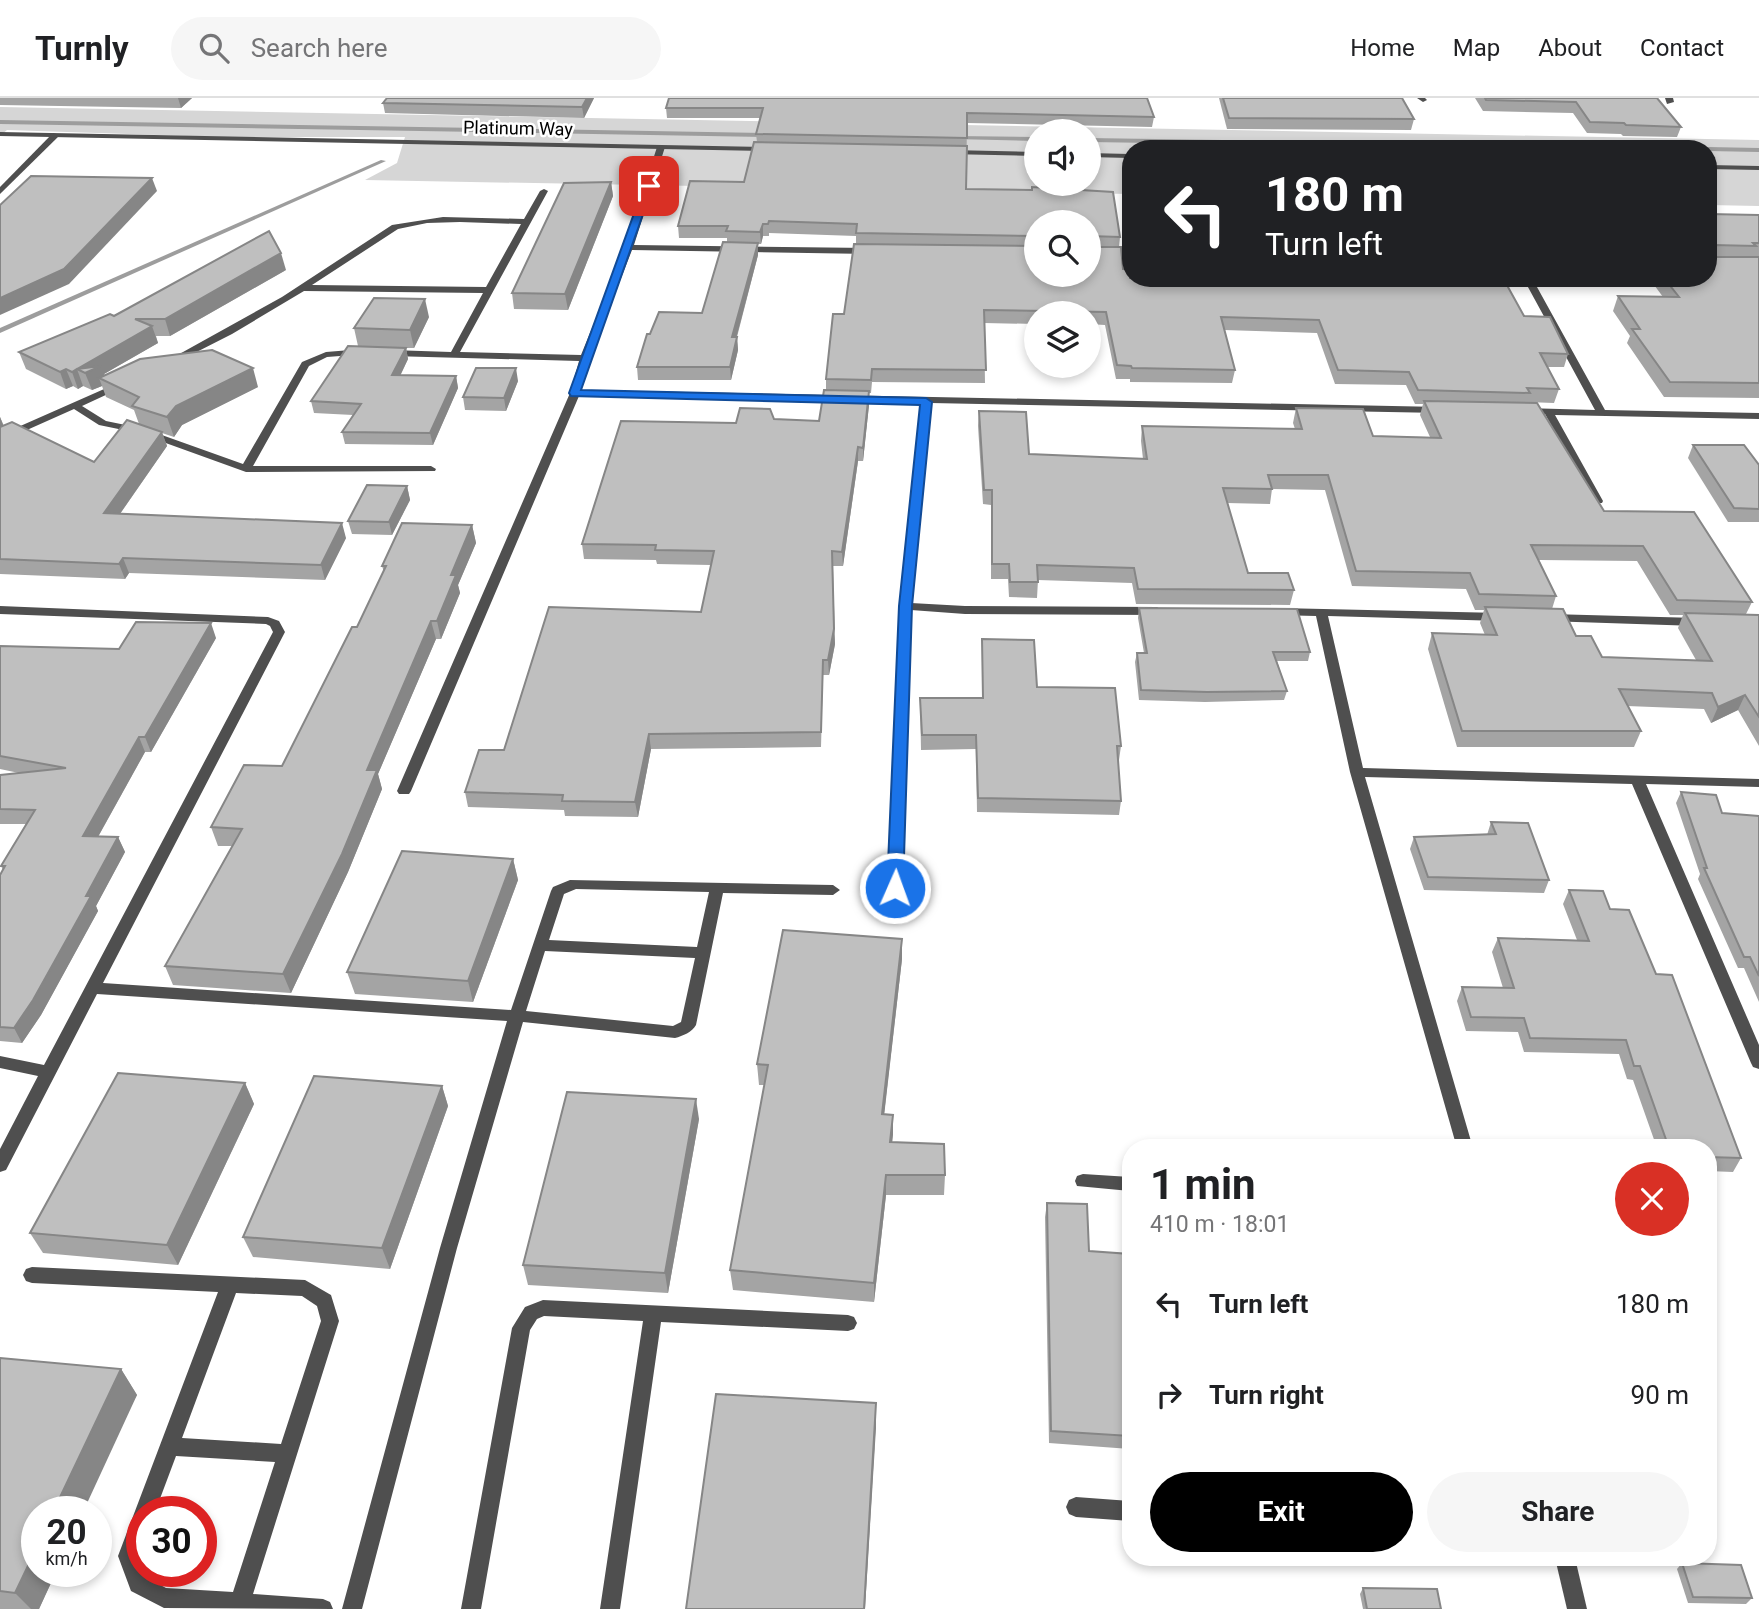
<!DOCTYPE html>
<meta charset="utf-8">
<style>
:root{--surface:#fff;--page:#f6f6f6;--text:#202124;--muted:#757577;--line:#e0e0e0;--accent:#000}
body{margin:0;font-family:Roboto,sans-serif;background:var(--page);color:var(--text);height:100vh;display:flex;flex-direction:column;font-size:26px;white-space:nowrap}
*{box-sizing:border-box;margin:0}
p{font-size:23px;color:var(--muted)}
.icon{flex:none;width:38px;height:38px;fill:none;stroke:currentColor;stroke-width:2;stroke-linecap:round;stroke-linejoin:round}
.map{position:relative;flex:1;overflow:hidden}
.drawer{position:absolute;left:1122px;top:1041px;width:595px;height:427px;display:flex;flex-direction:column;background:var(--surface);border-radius:28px;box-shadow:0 4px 10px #0003}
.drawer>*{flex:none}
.top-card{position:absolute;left:1122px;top:42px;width:595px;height:147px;border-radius:28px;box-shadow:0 4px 10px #0003;background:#202124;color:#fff;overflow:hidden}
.controls{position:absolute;left:1024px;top:21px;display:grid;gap:14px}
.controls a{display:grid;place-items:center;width:77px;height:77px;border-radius:50%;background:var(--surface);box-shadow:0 4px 10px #0003;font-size:35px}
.speed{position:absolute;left:21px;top:1398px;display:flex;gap:14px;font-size:35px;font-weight:700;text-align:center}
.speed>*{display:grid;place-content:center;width:91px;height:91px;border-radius:50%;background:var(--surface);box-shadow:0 4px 10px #0003;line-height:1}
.speed small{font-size:18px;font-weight:400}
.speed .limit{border:10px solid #d22;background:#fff;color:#111}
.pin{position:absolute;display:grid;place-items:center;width:60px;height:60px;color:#fff;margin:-30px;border-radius:14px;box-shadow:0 4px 10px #0006}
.me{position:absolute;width:77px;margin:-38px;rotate:2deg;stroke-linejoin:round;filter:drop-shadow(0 0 5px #0008)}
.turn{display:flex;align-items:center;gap:24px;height:147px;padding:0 28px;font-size:32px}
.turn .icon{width:91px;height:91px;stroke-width:2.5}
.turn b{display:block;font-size:49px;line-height:60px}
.round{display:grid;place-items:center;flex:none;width:74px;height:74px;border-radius:37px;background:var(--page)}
.head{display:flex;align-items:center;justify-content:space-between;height:119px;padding:0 28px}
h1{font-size:42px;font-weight:700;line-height:52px}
.cta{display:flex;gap:14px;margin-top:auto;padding:14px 28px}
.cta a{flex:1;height:80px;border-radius:42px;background:var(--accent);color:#fff;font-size:28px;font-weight:700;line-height:80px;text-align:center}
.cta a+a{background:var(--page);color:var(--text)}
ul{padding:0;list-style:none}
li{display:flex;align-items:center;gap:21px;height:91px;padding:0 28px}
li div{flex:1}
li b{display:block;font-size:26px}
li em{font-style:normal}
header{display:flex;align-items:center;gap:42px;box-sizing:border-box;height:98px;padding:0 35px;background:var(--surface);border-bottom:2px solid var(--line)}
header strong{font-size:33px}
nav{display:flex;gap:38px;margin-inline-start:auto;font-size:24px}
.search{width:490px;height:63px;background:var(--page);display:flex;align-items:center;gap:18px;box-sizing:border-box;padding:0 24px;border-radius:38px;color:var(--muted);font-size:26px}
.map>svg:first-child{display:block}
.green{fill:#d6d6d6;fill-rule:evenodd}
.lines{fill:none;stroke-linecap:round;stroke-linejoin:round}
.stream{fill:#9d9d9d;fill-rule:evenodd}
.minor{fill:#4f4f4f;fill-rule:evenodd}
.tertiary{fill:#4f4f4f;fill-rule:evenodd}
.wall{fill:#a4a4a4;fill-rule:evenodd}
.shaded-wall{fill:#868686}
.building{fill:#bfbfbf;stroke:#868686;stroke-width:2}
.route{fill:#1a73e8;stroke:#114b97;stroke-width:2}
.labels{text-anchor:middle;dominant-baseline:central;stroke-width:5;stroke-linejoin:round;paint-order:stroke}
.far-street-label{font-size:18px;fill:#000;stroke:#fff}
</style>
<header>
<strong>Turnly</strong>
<div class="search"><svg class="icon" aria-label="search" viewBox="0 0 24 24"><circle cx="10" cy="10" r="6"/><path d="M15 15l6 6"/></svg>Search here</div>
<nav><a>Home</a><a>Map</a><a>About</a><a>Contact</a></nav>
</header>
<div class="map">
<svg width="1759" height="1511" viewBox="0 0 1759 1511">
<rect width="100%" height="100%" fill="#fff"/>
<path class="green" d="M0,9L1759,42V108L1708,107V51H1130V96L365,82L397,65L405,39H218L7,32L0,38ZM1036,33H1088V86H1036Z"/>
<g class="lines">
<g class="stream">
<polygon points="0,22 771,35 774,37 771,39 0,26"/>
<polygon points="955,38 1036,39 1036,43 953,41 952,40"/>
<polygon points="1088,40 1670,49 1673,51 1543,51 1088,44"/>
<polygon points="1708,49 1759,50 1759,54 1708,53 1708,51 1705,51"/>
<polygon points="381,62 386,63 0,235 0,230"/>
</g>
<g class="minor">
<polygon points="1417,0 1425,0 1427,2 1423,4"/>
<polygon points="1665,0 1673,0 1674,4 1667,6"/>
<polygon points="53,35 60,37 0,96 0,89"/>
<path d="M661,47L665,49L634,147L870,150L874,153L870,156L632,152L590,260L581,292L1441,309L1446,312L1441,315L931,305L911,505L965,508L1157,509L1163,513L1157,517L965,516L911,512L902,790L895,795L888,790L899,508L921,305L579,298L411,693L409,696H399L397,693L570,295L579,263L391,258L386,255L391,252L451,254L483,195L304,193L232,236L173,266L165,264L282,199L392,127L443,119L524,121L540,93L544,91L548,93L460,254L581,257L625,149L657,49ZM460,124L521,126L486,189L312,187L398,131L427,125Z"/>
<polygon points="1088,153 1130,154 1130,159 1088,159"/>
<polygon points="1523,180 1532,180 1605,312 1759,315 1759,321 1555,317 1603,403 1602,405 1594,405 1545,316 1524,316 1519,313 1524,310 1595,312"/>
<polygon points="363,251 366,252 366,256 327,259 309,268 253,368 431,368 436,371 435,373 246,374 138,335 99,327 74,311 0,344 0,337 120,284 123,285 123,289 82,308 106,323 145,331 243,366 302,264 326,254"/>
<path d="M0,508L268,519L279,523L285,534L103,885L511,912L551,793L553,789L570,782L833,787L840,792L833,797L723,795L696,927C692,934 683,938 675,940L523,924L457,1150L362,1511H342L440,1150L507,923L97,896L6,1072L0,1074V1051L38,978L0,970V958L44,967L273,534L270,528L266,526L0,516ZM576,791L709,794L697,849L549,842L564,796ZM545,853L695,860L681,924L673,928L526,913Z"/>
<polygon points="1279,510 1501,515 1507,519 1501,523 1328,518 1363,670 1759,681 1759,689 1646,686 1759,947 1759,971 1753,969 1751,965 1632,686 1365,679 1473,1050 1457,1050 1350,674 1316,518 1275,517 1273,514"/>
<polygon points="1550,516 1697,520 1703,524 1697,528 1546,523 1546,517"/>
<polygon points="1083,1076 1130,1079 1130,1093 1077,1088 1075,1083 1077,1078"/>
<path d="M32,1169L305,1182L331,1197L339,1223L253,1496L323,1501L330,1504L333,1511L164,1510L131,1493L118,1458L218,1194L32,1185L26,1183L23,1177L26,1171ZM236,1195L302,1198L317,1208L321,1223L281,1346L182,1340ZM176,1358L275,1364L233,1494L166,1490L146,1479L142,1474L138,1458L142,1449V1414H155Z"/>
<polygon points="543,1202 848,1217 854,1219 857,1225 854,1231 848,1233 661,1224 620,1511 600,1511 643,1223 544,1218 537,1221 530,1232 481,1511 461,1511 512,1230 525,1209"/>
<polygon points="1076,1399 1130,1403 1130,1423 1076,1419 1069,1416 1066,1409 1069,1402"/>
<polygon points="1555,1460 1575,1460 1587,1511 1567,1511"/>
</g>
<g class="tertiary">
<polygon points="0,34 768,49 772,51 768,53 0,38"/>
<polygon points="950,52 1036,54 1036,58 947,56 946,54"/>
<polygon points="1088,55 1130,56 1130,60 1088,59"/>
<polygon points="1708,67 1759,68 1759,72 1708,71"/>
</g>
</g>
<g class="wall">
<polygon points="0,0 192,0 181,10 0,7"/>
<polygon points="594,0 584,20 385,15 383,5"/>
<path d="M669,0H1147L1154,19L1152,29L967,25L966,91L1032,92V89L1113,94L1120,139L1119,149H1121L1123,171H1130V180H1503L1524,218L1550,219L1568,256L1564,269H1547L1559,291L1554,305L1527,304L1526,305H1537L1604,413L1694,414L1752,504L1746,516L1759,517V648L1738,612L1711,625L1704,611L1627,608L1641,633L1634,649H1457L1428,551L1432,535L1485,537L1480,525L1484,512H1475L1466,491L1352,488L1325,392L1272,391L1270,406L1227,405L1248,475H1288L1294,492L1290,507L1136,506L1132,485L1038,482L1037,500L1009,499L1008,481H991V407L983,406L978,328L979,313L1026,314L1029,356L1143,361L1141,343L1142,328L1295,331L1293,325L1296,310L1363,311L1373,338L1430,339L1420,317L1423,306H1415L1406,287L1335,286L1317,235L1224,232L1235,272L1232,285L1130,284V281H1116L1105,227L1088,226V215H1036V226L984,225L985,285L872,284L871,295H869V307L863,363H858L843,468H833L835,546L829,577H823L821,649L651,651L638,719L565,718L564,712L468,709L465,694L479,652H504L549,509L701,514L711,467L657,466L656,462L584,461L582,446L621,323L736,325L740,310L770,311L774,321L819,323L824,292H826V281L833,216H844L854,146H856V138L769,135V138H763L761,146H758V157L737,239L738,252L731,282H638L637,269L647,236H650L659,214L702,215L723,144H727V140H679L678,128L690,83L744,84L754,44H757L756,36L760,20H667L666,10ZM1036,124H1088V177H1036ZM1539,462L1637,463L1670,517H1683L1678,530L1696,562L1602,559L1591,538H1576L1563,511H1552L1556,498Z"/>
<polygon points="1219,0 1402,0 1414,21 1411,32 1227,31"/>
<polygon points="1475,0 1657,0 1681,29 1677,39 1623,38 1621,36 1587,35 1573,15 1483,13"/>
<polygon points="611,84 613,98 568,212 514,211 512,195"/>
<polygon points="1708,116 1759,117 1759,300 1664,299 1627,245 1630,238 1613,213 1618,198 1663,199 1649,180 1708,180"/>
<polygon points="286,172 170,238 156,238 158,245 104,276 105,277 258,289 182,327 174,339 162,335 167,348 120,416 346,440 325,482 129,475 125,481 0,476 0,319 4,328 94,364 139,326 134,312 106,299 102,288 92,292 83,288 78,291 73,288 66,291 26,271 19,254 114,218"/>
<polygon points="429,219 414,250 406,250 408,261 400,277 456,278 458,290 433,347 345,346 342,334 353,317 314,315 311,303 358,248 354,230"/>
<polygon points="518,283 506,313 465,312 463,299"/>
<polygon points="1693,347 1759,367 1759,424 1728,424 1688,360"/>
<polygon points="407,388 410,402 392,437 352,436 348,423"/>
<polygon points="472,427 476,445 458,487 460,495 441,541 436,541 378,676 382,691 348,774 291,895 173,887 165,868 232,748 218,748 211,729 282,668 357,529 384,474 382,468"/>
<polygon points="1139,510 1310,554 1308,563 1277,563 1287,593 1284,602 1205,604 1139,602 1135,564 1137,555 1144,555 1138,520"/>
<polygon points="216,540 151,654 145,654 98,739 118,739 125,754 96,808 98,813 41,917 22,945 0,943 0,777 3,772 1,768 26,726 0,726 0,677 19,675 0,671 0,548 119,551"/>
<polygon points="982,541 1037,589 1121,648 1119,662 1118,662 1121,703 1119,717 977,714 976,651 921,652 920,600 982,600"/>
<polygon points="1681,694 1722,715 1759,718 1759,904 1744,870 1738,870 1698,781 1700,776 1676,705"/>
<polygon points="1491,724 1549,782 1544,795 1424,792 1410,751 1414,739 1487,737"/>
<polygon points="513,761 518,782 473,904 355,896 347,874"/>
<polygon points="1569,792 1610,811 1656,876 1741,1060 1733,1074 1708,1073 1708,1050 1657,1050 1633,982 1627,981 1619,956 1524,954 1518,934 1466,933 1457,903 1462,889 1503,890 1492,854 1498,840 1577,842 1563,806"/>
<polygon points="902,841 902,861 884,1016 893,1017 892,1045 945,1077 944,1097 886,1097 874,1204 733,1192 730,1172 765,987 759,987 757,966"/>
<polygon points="245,985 254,1006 178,1167 43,1155 30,1135"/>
<polygon points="442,988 448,1008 390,1171 253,1159 243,1139"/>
<polygon points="699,1021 668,1195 528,1187 523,1167"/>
<polygon points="1047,1105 1089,1153 1130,1156 1130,1351 1049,1345 1045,1119"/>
<polygon points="0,1260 121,1271 137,1297 37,1474 56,1474 39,1511 0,1511"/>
<polygon points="1682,1465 1752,1500 1746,1506 1688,1505 1677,1471"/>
<polygon points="1363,1490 1441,1511 1363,1511 1360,1496"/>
</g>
<g class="shaded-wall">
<polygon points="178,0 192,0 181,10"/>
<polygon points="587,0 594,0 584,20 582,9"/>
<polygon points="152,80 157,93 69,186 0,217 0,200"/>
<polygon points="611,84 613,98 568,212 565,196"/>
<polygon points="763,126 763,138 761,146 760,134"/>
<polygon points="758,145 758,157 733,252 732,239"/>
<polygon points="281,155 286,172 170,238 165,221"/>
<polygon points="425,201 429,219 414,250 410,232"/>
<polygon points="152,228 158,245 104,276 107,284 99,280 102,288 92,292 85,275 77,271"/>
<polygon points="737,239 738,252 731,282 730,269"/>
<polygon points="406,250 408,261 395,289 392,277"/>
<polygon points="253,270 258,289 182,327 174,339 167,319 176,308"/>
<polygon points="516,270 518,283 506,313 504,300"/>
<polygon points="66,271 73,288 66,291 60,274"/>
<polygon points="77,271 83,288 78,291 72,274"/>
<polygon points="456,278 458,290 433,347 430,335"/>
<polygon points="869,293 869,307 863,363 863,350"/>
<polygon points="0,319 5,332 0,335"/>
<polygon points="162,334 167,348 110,430 104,415"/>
<polygon points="858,349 858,363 843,468 842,454"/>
<polygon points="407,388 410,402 392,437 389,424"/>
<polygon points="342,425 346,440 325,482 321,467"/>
<polygon points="472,427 476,445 458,487 460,495 441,541 437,523 451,477"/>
<polygon points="123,460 129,475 125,481 119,466"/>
<polygon points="431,523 436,541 378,676 382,691 348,774 291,895 283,876 367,672"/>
<polygon points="211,525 216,540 151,654 145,639"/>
<polygon points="834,531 835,546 829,577 828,562"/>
<polygon points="1745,597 1738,612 1711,625 1718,609"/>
<polygon points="649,636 651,651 638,719 635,704"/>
<polygon points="139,639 145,654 90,753 83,738"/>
<polygon points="118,739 125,754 96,808 98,813 41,917 22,945 14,930"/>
<polygon points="513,761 518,782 473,904 468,883"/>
<polygon points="902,841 902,861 882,1036 882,1016"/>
<polygon points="245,985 254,1006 178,1167 167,1147"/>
<polygon points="442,988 448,1008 390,1171 382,1150"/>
<polygon points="696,1001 699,1021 668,1195 665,1175"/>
<polygon points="893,1017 893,1037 890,1065 890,1044"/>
<polygon points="886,1077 886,1097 874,1204 874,1185"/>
<polygon points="121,1271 137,1297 83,1414 53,1414"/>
<polygon points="876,1305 876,1330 865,1511 864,1511"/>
<polygon points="37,1449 37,1474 56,1474 39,1511 31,1511 15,1495"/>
</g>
<g class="building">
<polygon points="387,0 587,0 582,9 383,5"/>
<polygon points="669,0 1147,0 1154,19 967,15 967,40 756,36 763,10 666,10"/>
<polygon points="1223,0 1402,0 1414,21 1229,20"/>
<polygon points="1485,0 1657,0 1681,29 1626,27 1624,25 1590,24 1576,4 1486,2"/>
<polygon points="754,44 967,48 966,91 1032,92 1032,89 1113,94 1120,139 1089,138 1088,140 1088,124 1036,124 1036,138 856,135 857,126 769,123 768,126 763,126 760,134 726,133 728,128 678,128 690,83 744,84"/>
<polygon points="31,78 152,80 64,171 0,200 0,107"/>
<polygon points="611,84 565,196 512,195 564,85"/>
<polygon points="1708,116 1759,117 1759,145 1753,145 1756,148 1713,147 1711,156 1713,159 1759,159 1759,285 1670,284 1632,231 1640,231 1618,198 1679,199 1664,180 1708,180"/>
<polygon points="269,133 281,155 165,221 135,221 152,228 77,271 101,268 85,275 77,271 72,274 66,271 60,274 19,254 110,216 114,218"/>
<polygon points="723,144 758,145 732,239 737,239 730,269 637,269 647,236 650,236 659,214 702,215"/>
<polygon points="854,146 1036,148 1036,177 1088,177 1088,149 1121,149 1123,171 1130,171 1130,180 1503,180 1524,218 1550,219 1568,256 1540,255 1559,291 1527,290 1530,295 1418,292 1409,274 1338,272 1319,222 1221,219 1235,272 1132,270 1131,268 1117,267 1106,214 984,212 986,272 872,271 871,282 826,281 833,216 844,216"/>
<polygon points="374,200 425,201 410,232 354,230"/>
<polygon points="348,248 406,250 392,277 456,278 430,335 342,334 361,306 311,303"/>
<polygon points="212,252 253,270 176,308 167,319 132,308 139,299 99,280 140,261"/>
<polygon points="476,270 516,270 504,300 463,299"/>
<polygon points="824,292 869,293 863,350 858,349 842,454 832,453 834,531 828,562 823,562 821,634 649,636 635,704 562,703 563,697 465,694 479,652 504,652 549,509 701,514 714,453 655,452 656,447 582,446 621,323 736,325 740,310 770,311 774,321 819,323"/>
<polygon points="1424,303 1537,305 1604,413 1694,414 1752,504 1677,502 1643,448 1531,447 1556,498 1479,496 1470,475 1356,473 1328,377 1268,377 1272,391 1223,390 1248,475 1288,475 1294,492 1138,491 1134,470 1037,467 1038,484 1010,484 1009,466 992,466 992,392 984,392 979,313 1026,314 1029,356 1147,361 1142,328 1302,331 1296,310 1363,311 1373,338 1441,340"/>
<polygon points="127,322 162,334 104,415 342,425 321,467 123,460 119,466 0,461 0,329 12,324 94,364"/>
<polygon points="1693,347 1744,347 1759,367 1759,411 1734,410"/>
<polygon points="367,387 407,388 389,424 348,423"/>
<polygon points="402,425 472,427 451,477 456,477 437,523 431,523 367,672 377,672 342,756 283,876 165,868 242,731 211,729 244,667 282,668 352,529 357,529 386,468 382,468"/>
<polygon points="1485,509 1563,511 1576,538 1591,538 1602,559 1712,563 1685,515 1759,517 1759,619 1745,597 1718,609 1712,595 1619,591 1641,633 1462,633 1432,535 1497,537"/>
<polygon points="1139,510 1297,511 1310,554 1273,554 1287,593 1207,594 1141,592 1137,555 1147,555"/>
<polygon points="136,524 211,525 145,639 139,639 83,738 118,739 86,798 91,798 33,902 14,930 0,929 0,777 5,768 1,768 35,712 0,711 0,677 66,670 0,658 0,548 119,551"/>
<polygon points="982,541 1034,542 1037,589 1115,590 1121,648 1117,648 1121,703 978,700 976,637 922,637 920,600 983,600"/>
<polygon points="1681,694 1716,697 1722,715 1759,718 1759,878 1750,859 1744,859 1704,770 1707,770"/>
<polygon points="1491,724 1528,725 1549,782 1428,779 1414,739 1496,736"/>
<polygon points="402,753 513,761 468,883 347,874"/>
<polygon points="1569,792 1603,793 1610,811 1629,812 1656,876 1672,877 1741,1060 1708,1059 1708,1050 1669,1050 1640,968 1634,968 1626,942 1530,940 1524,920 1471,919 1462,889 1514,890 1498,840 1589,843"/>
<polygon points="783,832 902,841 882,1016 893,1017 890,1044 944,1046 945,1077 886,1077 874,1185 730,1172 768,967 757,966"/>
<polygon points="118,975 245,985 167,1147 30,1135"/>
<polygon points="314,978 442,988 382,1150 243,1139"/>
<polygon points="567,994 696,1001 665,1175 523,1167"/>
<polygon points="1047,1105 1087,1106 1089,1153 1130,1156 1130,1338 1051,1333"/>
<polygon points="0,1260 121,1271 53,1414 37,1414 37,1449 15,1495 0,1493"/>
<polygon points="716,1296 876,1305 864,1511 686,1511"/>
<polygon points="1682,1465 1741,1467 1752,1500 1693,1499"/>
<polygon points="1363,1490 1437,1491 1441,1511 1367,1511"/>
</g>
<polygon class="route" points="649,85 653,88 581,292 926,300 932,304 912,508 903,790 901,794 889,794 887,790 899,508 920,307 571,298 569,295 644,88"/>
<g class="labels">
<g class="far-street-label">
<text transform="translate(518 30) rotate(1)">Platinum Way</text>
</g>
</g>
</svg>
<div class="controls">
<a><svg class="icon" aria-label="sound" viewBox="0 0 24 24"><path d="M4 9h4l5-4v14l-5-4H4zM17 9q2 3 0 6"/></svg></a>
<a><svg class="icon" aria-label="search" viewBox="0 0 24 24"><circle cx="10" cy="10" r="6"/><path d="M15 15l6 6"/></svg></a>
<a><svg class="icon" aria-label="layers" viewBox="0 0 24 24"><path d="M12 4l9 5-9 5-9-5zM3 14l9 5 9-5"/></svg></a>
</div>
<div class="speed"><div>20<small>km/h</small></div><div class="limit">30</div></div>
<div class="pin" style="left:649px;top:88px;background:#d93025"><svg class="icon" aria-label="arrive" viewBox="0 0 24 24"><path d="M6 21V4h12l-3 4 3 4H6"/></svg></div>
<svg class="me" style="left:895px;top:790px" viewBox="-20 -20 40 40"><circle r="17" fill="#1a73e8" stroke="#fff" stroke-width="3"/><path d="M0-11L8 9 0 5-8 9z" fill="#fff"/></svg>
<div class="top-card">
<div class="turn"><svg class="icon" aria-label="left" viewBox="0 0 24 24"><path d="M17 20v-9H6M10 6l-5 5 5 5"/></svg><div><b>180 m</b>Turn left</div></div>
</div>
<section class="drawer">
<div class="head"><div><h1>1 min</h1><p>410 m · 18:01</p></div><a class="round" style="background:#d93025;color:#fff"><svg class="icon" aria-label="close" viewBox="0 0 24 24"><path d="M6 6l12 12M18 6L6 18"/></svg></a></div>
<ul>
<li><svg class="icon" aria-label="left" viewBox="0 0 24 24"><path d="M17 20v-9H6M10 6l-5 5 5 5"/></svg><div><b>Turn left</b></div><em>180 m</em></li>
<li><svg class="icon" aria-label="right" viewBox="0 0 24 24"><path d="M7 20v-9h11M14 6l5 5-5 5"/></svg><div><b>Turn right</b></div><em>90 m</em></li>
</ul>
<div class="cta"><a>Exit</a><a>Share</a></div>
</section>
</div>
